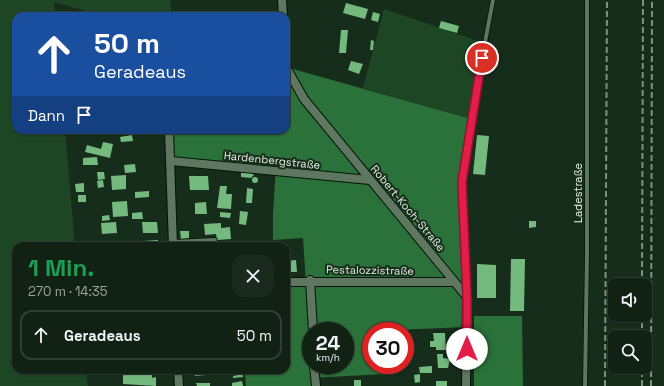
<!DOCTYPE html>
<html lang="de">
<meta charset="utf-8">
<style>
:root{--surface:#112214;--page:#1a2a1d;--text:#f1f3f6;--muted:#9ca4a0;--line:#303f34}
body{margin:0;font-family:"Space Grotesk",sans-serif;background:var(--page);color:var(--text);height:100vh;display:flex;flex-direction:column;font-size:15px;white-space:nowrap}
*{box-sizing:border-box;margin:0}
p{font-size:13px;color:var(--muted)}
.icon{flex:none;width:22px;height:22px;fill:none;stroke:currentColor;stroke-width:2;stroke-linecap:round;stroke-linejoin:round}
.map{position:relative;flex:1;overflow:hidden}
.drawer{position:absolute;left:12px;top:242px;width:278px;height:132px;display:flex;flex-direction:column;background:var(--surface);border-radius:12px;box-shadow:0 1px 3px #0004,0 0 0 1px var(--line)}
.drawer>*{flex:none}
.guide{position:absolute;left:12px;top:12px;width:278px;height:122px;border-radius:12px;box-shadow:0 1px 3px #0004,0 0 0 1px var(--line);background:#1a4fa0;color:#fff;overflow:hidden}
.tools{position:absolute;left:608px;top:278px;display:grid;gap:8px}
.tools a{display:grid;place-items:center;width:44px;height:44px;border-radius:8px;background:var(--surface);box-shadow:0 1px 3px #0004,0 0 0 1px var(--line);font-size:20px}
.speed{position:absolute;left:302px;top:322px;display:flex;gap:8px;font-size:20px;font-weight:700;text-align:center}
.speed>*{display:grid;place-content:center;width:52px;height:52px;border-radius:50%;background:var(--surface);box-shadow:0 1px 3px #0004,0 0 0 1px var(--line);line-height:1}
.speed small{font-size:10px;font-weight:400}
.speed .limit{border:6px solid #d22;background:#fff;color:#111}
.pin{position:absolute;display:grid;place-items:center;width:34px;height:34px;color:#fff;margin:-17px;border:2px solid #fff;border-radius:50%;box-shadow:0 1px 4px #0007}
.me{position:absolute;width:44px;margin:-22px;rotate:0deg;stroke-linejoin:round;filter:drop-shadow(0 0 3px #0008)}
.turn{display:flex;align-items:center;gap:14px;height:84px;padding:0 16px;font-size:18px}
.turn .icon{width:52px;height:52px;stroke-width:2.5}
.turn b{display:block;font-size:28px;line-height:34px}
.then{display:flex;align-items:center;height:38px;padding:0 16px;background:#0003;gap:8px;font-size:15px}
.round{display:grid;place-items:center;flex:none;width:42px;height:42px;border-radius:12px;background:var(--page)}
.head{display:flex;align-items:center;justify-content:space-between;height:68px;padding:0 16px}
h1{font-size:24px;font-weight:800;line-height:30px;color:#1e9e55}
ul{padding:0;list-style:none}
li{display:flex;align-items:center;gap:12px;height:50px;margin:0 8px 6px;padding:0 8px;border:2px solid var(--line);border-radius:12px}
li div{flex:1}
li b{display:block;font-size:15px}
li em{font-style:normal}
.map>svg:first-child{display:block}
.green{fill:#1d4625}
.forest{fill:#2b713a;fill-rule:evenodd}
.building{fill:#74ba7e}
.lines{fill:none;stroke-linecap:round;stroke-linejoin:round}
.service-casing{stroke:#021505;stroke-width:5.5}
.minor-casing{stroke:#021505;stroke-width:10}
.service{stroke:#5f7761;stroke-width:4}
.minor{stroke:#5f7761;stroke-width:8}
.rail{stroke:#809182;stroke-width:2;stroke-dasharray:6 3;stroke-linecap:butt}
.route-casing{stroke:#92132f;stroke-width:10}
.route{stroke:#e11d48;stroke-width:7}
.labels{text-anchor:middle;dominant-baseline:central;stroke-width:4;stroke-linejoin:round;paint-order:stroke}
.street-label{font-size:11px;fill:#e2efe3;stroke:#172d1b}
</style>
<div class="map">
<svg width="664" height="386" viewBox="0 0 664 386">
<rect width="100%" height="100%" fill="#172d1b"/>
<g class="green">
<polygon points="0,0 170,0 172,16 104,16 54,2 55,16 16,16 16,130 65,130 75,246 16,246 16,370 86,370 88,386 0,386"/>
<polygon points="384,9 484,43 471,119 363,88"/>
</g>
<g class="forest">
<path d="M286,67L471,119L462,182L467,327L371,331V365H385V374L311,378V386H246L245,370H286V286L306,285L303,238L273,240V214L276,166L173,160L172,130H286ZM311,331H345V365H311Z"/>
<polygon points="474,316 522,316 523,386 474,386"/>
</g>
<g class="building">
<polygon points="346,3 368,9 365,19 343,13"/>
<polygon points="231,11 243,14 242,16 230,16"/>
<polygon points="373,12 380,14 378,22 371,20"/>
<polygon points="441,21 459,26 457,33 439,28"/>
<polygon points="341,30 348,30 346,53 339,53"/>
<polygon points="371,40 374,41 373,50 370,50"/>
<polygon points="351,61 363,64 359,74 348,70"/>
<polygon points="132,135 133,141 121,142 120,137"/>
<polygon points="477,135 489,136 485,175 473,174"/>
<polygon points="103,142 113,144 110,158 85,152 87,145 101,149"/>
<polygon points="97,157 98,165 83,165 83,158"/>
<polygon points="135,164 136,172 125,173 124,165"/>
<polygon points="97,172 104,172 105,179 98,180"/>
<polygon points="241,172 251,173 254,175 251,178 241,177"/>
<polygon points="126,175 126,189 112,190 111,176"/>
<polygon points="189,176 208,176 209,190 190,190"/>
<circle cx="255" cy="180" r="3"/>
<polygon points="103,180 104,187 98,188 97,181"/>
<polygon points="84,183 84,192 76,192 75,184"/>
<polygon points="220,186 227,186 226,194 232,194 231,209 217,208"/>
<polygon points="247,188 253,189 252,203 246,203"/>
<polygon points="149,191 149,197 135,198 135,192"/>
<rect x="78" y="195" width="8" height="7"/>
<polygon points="127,201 128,216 113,217 112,202"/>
<polygon points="206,202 207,214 195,214 195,203"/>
<polygon points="240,211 248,212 246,225 239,224"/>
<polygon points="142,212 143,219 132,219 132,213"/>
<polygon points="220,212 231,213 230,218 220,217"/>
<polygon points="109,215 110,220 102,221 102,216"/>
<polygon points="529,221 536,221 536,227 529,228"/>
<polygon points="116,222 117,233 102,234 101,223"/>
<polygon points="142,222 157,222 158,233 143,233"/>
<polygon points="221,223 221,228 230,227 231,239 217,240 216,234 205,235 204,224"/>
<polygon points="180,231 189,231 189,238 181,239"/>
<polygon points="158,240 158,246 143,246 143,241"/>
<polygon points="117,241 117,246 102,246 102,242"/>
<polygon points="271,242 280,242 280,246 272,246"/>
<polygon points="511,259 525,259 524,311 510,311"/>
<polygon points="296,260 297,272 286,272 286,261"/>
<polygon points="477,264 496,265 496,298 477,298"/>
<polygon points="433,333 445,333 446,350 436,350 436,347 430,347 430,341 434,341"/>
<polygon points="437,354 443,354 443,358 450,359 448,368 438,368"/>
<polygon points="432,366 432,373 420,373 419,367"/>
<polygon points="123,370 156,370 156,374 152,374 152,378 156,377 156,386 123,384"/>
<polygon points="195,370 206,370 206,375 195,376"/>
<polygon points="243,371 243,377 233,378 233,376 238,375 238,372"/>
<polygon points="420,374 420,382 415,383 414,375"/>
<rect x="354" y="380" width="7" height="6"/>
<polygon points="242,381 243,386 232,386 232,383"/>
<rect x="436" y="381" width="11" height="5"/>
<polygon points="196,383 210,383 210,386 197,386"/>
</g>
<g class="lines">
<g class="service-casing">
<g id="service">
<polyline points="173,242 215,240"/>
<polyline points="466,294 462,182 474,101 493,0"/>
<polyline points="585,386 587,254 587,0"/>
</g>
</g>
<g class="minor-casing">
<g id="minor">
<polyline points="282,0 283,16"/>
<polyline points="286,59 286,67 304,99 467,297 466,386"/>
<polyline points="169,130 173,246"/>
<polyline points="171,161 370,180"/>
<polyline points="310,280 313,331"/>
<polyline points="286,282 454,282"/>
<polyline points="314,365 316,386"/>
<polyline points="178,370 179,386"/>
</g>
</g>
<use href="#service" class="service"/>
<use href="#minor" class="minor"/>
<g class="rail">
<polyline points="642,285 643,0"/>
<polyline points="642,337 642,315"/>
<polyline points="605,386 607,0"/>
<polyline points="642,386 642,367"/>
<polyline points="651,386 652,0"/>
</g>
</g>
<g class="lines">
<g class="route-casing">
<polyline id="route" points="467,349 467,297 462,182 482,58"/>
</g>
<use href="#route" class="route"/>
</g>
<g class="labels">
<g class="street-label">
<text transform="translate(272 160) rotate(6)">Hardenbergstraße</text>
<text transform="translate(578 193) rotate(-90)">Ladestraße</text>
<text transform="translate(408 208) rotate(50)">Robert-Koch-Straße</text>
<text transform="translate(370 270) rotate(1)">Pestalozzistraße</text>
</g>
</g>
</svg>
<div class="tools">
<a><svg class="icon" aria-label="sound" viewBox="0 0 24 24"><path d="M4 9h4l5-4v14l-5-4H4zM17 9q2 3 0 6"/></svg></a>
<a><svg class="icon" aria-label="search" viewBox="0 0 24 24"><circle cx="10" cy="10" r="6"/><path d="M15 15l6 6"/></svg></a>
</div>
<div class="speed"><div>24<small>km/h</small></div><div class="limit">30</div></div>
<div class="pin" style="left:482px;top:58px;background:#d93025"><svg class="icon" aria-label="arrive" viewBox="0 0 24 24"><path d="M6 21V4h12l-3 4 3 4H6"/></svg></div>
<svg class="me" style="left:467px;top:349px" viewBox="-20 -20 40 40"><circle r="19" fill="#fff"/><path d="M0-13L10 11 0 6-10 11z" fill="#e11d48"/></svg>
<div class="guide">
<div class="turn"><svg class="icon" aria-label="ahead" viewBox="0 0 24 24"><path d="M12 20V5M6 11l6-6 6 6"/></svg><div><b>50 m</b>Geradeaus</div></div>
<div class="then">Dann<svg class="icon" aria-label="arrive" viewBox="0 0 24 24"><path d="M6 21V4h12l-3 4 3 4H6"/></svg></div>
</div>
<section class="drawer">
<div class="head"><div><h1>1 Min.</h1><p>270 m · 14:35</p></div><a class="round"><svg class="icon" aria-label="close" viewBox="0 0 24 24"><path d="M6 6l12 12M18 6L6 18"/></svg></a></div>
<ul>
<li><svg class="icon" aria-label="ahead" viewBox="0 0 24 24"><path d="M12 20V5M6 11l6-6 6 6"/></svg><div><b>Geradeaus</b></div><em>50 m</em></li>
</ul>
</section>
</div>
